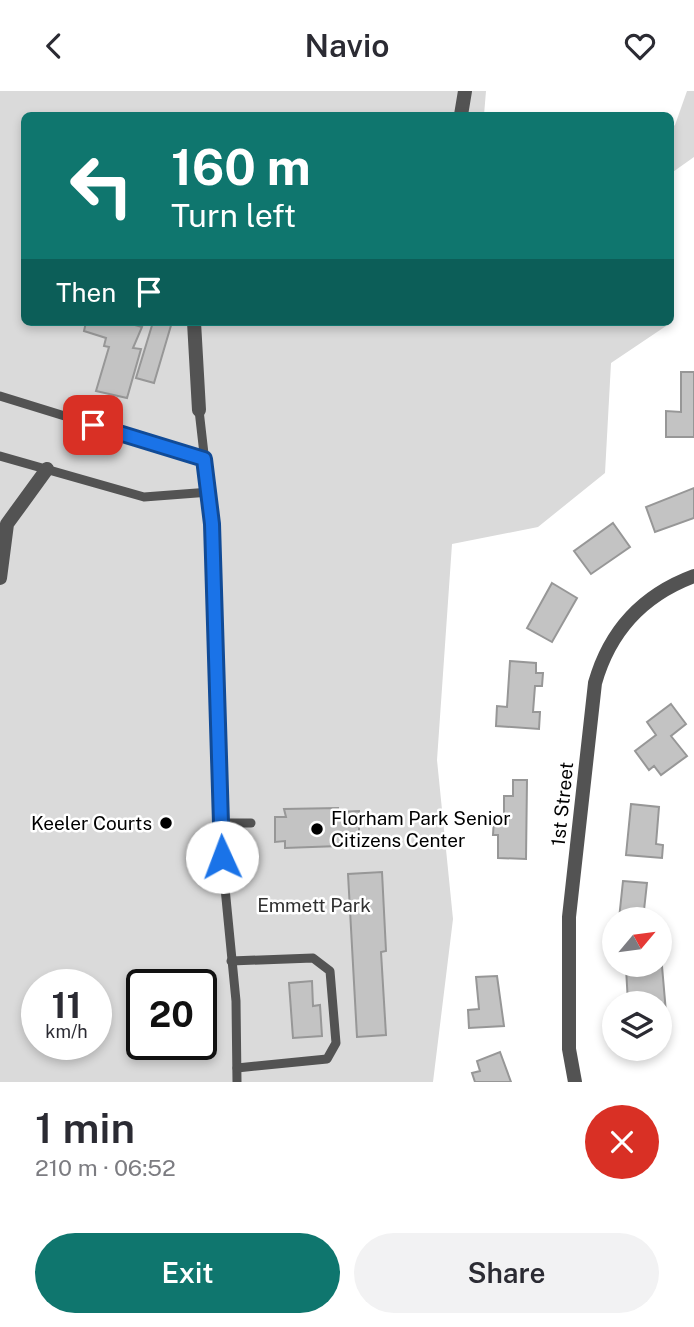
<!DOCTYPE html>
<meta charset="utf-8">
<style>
:root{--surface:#fff;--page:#f2f2f3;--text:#2b2b33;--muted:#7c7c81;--accent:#0f766e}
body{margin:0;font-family:"Public Sans",sans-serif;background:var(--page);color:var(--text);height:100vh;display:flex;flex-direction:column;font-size:26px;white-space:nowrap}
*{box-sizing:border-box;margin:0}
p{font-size:23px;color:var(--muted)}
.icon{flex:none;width:38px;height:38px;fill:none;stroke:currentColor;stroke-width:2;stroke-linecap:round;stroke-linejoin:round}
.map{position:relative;height:991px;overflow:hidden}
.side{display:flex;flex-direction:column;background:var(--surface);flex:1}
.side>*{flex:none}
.top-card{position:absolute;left:21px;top:21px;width:653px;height:214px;border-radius:10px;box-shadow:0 4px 10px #0003;background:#0f766e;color:#fff;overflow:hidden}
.needle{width:46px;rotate:61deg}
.controls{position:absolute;left:602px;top:816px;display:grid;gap:14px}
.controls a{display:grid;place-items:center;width:70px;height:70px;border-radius:50%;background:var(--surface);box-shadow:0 4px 10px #0003;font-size:35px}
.speed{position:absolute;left:21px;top:878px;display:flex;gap:14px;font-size:35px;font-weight:700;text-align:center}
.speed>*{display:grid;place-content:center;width:91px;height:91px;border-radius:50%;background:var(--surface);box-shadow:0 4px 10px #0003;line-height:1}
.speed small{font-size:18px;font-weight:400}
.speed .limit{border:4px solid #111;border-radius:10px;background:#fff;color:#111}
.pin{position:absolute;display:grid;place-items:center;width:60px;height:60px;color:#fff;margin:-30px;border-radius:14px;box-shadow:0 4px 10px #0006}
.me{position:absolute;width:77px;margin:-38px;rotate:358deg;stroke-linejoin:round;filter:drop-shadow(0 0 5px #0008)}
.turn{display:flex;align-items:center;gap:24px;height:147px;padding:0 35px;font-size:32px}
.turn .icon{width:91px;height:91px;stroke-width:2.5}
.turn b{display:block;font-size:49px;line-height:60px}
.then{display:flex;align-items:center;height:66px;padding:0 35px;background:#0003;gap:14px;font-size:26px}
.round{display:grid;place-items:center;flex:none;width:74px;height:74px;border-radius:37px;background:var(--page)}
.headline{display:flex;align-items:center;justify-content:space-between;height:119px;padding:0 35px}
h1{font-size:42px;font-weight:600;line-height:52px}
.cta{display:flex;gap:14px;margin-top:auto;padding:14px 35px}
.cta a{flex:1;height:80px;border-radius:42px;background:var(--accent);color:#fff;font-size:28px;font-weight:600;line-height:80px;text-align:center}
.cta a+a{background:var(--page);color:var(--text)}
header{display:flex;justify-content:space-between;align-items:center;height:91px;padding:0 35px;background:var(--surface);font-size:32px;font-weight:600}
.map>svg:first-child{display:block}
.green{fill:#dadada;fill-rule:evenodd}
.building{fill:#c3c3c3;stroke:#979797;stroke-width:2}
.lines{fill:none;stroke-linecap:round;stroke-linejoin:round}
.lane{stroke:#535353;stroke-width:9}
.street{stroke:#535353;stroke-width:14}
.route-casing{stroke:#114b97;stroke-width:18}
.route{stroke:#1a73e8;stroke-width:12}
.poi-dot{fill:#000;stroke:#fff;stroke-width:2.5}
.labels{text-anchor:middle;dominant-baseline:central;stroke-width:5;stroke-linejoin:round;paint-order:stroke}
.street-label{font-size:19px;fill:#000;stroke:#fff}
.poi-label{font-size:19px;fill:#000;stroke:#fff;text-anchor:start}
.park-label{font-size:19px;fill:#313131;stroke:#fff}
</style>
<header><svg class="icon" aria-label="back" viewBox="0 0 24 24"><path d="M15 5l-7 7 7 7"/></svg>Navio<svg class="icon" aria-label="heart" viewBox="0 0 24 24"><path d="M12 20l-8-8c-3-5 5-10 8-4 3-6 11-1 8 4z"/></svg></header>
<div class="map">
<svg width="694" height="991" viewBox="0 0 694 991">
<rect width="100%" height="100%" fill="#fff"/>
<g class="green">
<path d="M0,0H486L484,24H24V231H665L666,235L611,272L605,382L538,436L452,453L437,669L453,828L433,991H0ZM37,894H96V954H37ZM142,894H201V954H142Z"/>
<polygon points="687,0 694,0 694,66 670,83 670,38 675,34"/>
</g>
<g class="building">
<polygon points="86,231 136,231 135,234 142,236 133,257 141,258 127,307 96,300 109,256 104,255 106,247 84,240"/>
<polygon points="153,231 172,231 154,292 136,287"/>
<polygon points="681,281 694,281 694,346 666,346 666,320 681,321"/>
<polygon points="694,397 694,427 655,441 646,416"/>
<polygon points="613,432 630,456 591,483 574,460"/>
<polygon points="552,492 577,507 552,551 527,537"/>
<polygon points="510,570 536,572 536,582 543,582 542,595 535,595 533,621 540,621 539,638 496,635 497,615 507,616"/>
<polygon points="671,613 686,633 671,645 687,665 661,684 654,675 649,679 635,660 656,644 647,631"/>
<polygon points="513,689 527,689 526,768 498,767 498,744 493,744 494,727 504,727 504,705 513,705"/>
<polygon points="631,713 659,716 656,753 663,754 662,767 626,764"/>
<polygon points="338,717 338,721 359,720 359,751 339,752 339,755 285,757 285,750 275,751 275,726 286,726 284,718"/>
<polygon points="382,781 386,860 381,861 386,944 357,946 348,783"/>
<polygon points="623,790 647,792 643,828 619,828"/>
<polygon points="662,875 667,933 660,933 660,912 628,912 626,877"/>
<polygon points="497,885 504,935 469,937 468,919 479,918 476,886"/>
<polygon points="312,890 313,915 320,914 322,945 293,947 289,892"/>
<polygon points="500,961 511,991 475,991 472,982 480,980 477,970"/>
</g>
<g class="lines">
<g class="lane">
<polyline points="0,305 204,368"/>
<polyline points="199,319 212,433 222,766 236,910 237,991"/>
<polyline points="0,365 144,406 210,401"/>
<polyline points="220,732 251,732"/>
<polyline points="231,870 313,867 330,880 336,952 327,968 237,977"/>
</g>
<g class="street">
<polyline points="461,24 465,0"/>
<polyline points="194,231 199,319"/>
<polyline points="0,487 7,433 47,378"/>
<path d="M575,991L569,958V826L595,592C610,539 643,504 694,485"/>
</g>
</g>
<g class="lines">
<g class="route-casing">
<polyline id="route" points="93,334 204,368 212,433 222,766"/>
</g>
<use href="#route" class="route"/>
</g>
<g class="poi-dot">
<circle cx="166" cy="732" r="7"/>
<circle cx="317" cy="738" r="7"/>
</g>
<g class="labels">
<g class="street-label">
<text transform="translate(562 713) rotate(-84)">1st Street</text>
</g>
<g class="poi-label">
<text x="331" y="727">Florham Park Senior<tspan x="331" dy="22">Citizens Center</tspan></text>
<text x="152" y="732" text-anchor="end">Keeler Courts</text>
</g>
<g class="park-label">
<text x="314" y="814">Emmett Park</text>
</g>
</g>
</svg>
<div class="controls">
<a><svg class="needle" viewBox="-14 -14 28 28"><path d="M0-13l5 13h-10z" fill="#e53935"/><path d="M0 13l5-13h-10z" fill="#7c7c81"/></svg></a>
<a><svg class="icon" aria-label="layers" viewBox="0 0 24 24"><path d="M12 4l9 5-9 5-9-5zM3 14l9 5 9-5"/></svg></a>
</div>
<div class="speed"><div>11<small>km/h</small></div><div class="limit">20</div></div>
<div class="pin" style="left:93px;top:334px;background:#d93025"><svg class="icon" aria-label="arrive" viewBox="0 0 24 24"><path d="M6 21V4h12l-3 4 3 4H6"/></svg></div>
<svg class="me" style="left:222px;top:766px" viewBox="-20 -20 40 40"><circle r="19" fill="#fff"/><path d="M0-13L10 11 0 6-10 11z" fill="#1a73e8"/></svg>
<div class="top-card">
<div class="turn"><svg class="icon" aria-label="left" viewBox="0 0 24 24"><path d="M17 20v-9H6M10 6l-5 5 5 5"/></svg><div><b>160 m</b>Turn left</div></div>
<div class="then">Then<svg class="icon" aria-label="arrive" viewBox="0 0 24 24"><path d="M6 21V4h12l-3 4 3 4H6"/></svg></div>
</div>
</div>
<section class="side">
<div class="headline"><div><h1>1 min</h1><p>210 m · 06:52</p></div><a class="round" style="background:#d93025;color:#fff"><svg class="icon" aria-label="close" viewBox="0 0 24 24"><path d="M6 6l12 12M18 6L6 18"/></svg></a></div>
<div class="cta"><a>Exit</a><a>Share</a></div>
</section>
